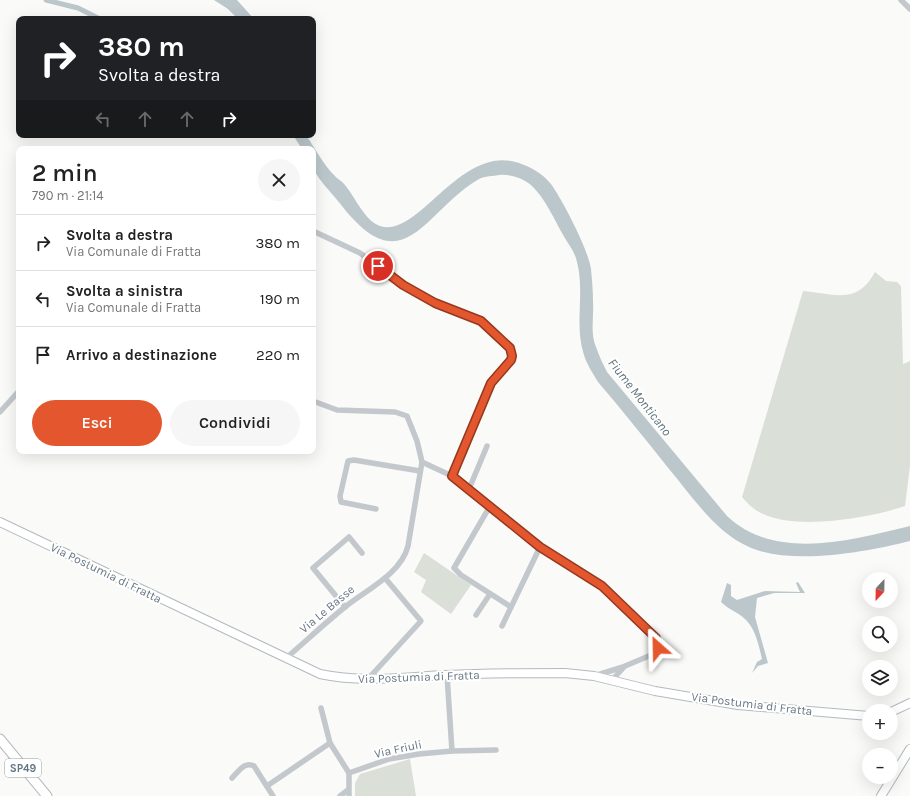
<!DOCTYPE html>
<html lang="it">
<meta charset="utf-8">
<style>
:root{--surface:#fff;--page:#f6f6f6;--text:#222;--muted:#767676;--line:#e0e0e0;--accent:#e4572e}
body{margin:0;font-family:Karla,sans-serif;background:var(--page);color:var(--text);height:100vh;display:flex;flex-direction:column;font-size:15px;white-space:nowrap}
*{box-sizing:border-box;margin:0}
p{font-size:13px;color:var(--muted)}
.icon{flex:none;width:22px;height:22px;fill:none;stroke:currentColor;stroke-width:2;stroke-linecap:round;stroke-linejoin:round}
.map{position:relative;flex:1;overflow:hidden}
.panel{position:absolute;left:16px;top:146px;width:300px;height:308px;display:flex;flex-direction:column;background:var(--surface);border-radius:8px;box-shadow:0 4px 16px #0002}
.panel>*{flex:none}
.top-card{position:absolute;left:16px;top:16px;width:300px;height:122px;border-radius:8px;box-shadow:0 4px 16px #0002;background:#202124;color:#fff;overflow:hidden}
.needle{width:26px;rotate:202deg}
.buttons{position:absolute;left:862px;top:572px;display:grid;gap:8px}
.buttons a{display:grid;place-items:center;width:36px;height:36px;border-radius:50%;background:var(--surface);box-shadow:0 4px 16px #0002;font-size:20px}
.pin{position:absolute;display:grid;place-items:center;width:34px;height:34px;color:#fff;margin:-17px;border:2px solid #fff;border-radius:50%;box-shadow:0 1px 4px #0007}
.me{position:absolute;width:44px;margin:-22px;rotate:335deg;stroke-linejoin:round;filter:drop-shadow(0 0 3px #0008)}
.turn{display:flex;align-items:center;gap:14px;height:84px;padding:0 16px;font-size:18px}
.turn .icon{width:52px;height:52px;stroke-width:2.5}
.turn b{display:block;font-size:28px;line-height:34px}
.lanes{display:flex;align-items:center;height:38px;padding:0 16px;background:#0003;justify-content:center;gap:20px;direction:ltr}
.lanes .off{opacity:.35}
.round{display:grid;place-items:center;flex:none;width:42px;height:42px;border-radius:21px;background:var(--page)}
.headline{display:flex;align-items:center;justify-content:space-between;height:68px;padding:0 16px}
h1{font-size:24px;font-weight:600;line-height:30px}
.button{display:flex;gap:8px;margin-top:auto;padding:8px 16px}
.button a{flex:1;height:46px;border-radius:24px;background:var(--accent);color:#fff;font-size:16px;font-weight:600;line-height:46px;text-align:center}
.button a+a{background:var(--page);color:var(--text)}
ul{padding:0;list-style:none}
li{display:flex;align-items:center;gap:12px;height:56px;padding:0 16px;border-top:1px solid var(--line)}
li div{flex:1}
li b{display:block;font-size:15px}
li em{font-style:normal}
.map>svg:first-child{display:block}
.green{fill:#dadfd7}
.water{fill:#bbc7cb}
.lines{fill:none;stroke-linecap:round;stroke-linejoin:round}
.canal{stroke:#bbc7cb;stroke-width:5}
.secondary-casing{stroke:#b3babf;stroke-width:10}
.primary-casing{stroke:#b5babe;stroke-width:11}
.street{stroke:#c3c8cc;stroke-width:5.5}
.secondary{stroke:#fff;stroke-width:8}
.primary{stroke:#fff;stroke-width:9}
.route-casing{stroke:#94391e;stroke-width:10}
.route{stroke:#e4572e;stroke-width:7}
.labels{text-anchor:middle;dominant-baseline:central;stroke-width:4;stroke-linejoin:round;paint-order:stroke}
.shield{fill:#fff;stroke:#939fa8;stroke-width:1}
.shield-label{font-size:11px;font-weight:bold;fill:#657683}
.street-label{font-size:12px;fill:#657683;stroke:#fff}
.water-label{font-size:13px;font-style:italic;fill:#60757c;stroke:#fff}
</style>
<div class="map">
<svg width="910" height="796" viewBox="0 0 910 796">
<rect width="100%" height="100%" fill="#fafaf8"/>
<g class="green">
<path d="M875,272L886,281L897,282L901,286L903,364L910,361V466L905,506C870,518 795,531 761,513C753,509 748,504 742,497L803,291C836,294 857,305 875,272Z"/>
<polygon points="424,553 471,585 451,614 421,592 426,580 414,572"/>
<polygon points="410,759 416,796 355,796 355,783 360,774"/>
</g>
<g class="water">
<polygon points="214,0 237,0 254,19 238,19 228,9"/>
<path d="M293,135H306C315,148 323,164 334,175C337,179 342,181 345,185C355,197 365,221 380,226C419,239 460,143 519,163C531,167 543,174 551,184C563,201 588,249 591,269C592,280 593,291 593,302C594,317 590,333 596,347C599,356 603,364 607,372L727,516C776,562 851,540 910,526V541C866,552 791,566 749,547C715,532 692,496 669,469C646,440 622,410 598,382C593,373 587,365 584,355C574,325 585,293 577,262C575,251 567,243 562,233C553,217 545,198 531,185C523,178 510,174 500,175C493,176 485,176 479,179C424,211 404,285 342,206C335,196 316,178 313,167C312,162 313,154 313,149H302Z"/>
<path d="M798,582L805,593H774L757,598L755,617L768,663L758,666L752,673L757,662L762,659C759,646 756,631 747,621C740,613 729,610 721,602L727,583L731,585V596L737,600L765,591L800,592L796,583Z"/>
</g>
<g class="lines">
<polyline class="canal" points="46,0 78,8 100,19"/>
<g class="secondary-casing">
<g id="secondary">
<path d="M0,522L320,674C362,683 404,677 446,675C486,673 526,673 565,673L594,676L655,691L738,705L869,716"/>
<polyline points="891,712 910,703"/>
<polyline points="881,796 910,749"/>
</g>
</g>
<g class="primary-casing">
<polyline id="primary" points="0,739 47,796"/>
</g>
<g class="street">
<polyline points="901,0 910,9"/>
<polyline points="313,231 360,253 403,285 435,303 481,321 510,348 512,356 511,360 491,383 452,476"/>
<polyline points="0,412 19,391"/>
<polyline points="422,462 452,476 540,547 602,586 656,638 658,648 656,653 625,666 612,680"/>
<polyline points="469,489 487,446"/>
<polyline points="490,506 454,568 461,575 511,607"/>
<polyline points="376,509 341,502 340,496 348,461 354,460 420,471"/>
<polyline points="345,607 313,568 349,537 362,553"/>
<polyline points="476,615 490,594"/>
<polyline points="502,626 540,547"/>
<path d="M285,659C305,642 325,623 345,607C366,590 401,574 408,546L422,462L417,441L407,416L395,412L337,410L313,401"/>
<polyline points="594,676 623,667"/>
<polyline points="368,679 421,621 385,578"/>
<polyline points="321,708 330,743 349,773 349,796"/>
<polyline points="452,751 496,750"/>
<polyline points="349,773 389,759 419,754 452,751 447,675"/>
<path d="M232,778C239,771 245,761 254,766L273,796"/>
<polyline points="267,786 330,743"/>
<polyline points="340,796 348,790"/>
</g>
<use href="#secondary" class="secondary"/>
<use href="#primary" class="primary"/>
</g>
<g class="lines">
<g class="route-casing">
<polyline id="route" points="378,266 403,285 435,303 481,321 510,348 512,356 511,360 491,383 452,476 540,547 602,586 656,638 658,648"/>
</g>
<use href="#route" class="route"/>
</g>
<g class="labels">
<rect class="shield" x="5" y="759" width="36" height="18" rx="3"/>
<g class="shield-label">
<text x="23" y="768">SP49</text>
</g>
<g class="street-label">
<text transform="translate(106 573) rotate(26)">Via Postumia di Fratta</text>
<text transform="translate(327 609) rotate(-40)">Via Le Basse</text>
<text transform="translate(419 677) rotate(-2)">Via Postumia di Fratta</text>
<text transform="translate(752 704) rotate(7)">Via Postumia di Fratta</text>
<text transform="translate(398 749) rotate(-12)">Via Friuli</text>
</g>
<g class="water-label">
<text transform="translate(640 397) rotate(52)">Fiume Monticano</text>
</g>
</g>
</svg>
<div class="buttons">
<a><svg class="needle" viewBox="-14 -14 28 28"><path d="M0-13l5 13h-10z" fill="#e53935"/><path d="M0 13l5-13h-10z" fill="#767676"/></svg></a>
<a><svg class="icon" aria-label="search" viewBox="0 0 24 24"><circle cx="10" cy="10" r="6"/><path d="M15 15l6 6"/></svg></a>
<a><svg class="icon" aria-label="layers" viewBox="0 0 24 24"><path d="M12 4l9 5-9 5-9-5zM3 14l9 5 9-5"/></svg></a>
<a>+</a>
<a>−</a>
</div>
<div class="pin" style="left:378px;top:266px;background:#d93025"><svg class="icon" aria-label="arrive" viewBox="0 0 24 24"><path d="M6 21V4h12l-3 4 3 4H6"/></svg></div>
<svg class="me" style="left:658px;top:648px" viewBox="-20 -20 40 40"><path d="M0-17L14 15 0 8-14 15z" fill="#e4572e" stroke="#fff" stroke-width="4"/></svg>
<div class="top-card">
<div class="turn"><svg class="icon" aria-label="right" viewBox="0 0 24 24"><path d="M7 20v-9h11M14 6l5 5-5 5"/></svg><div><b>380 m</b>Svolta a destra</div></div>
<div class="lanes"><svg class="icon off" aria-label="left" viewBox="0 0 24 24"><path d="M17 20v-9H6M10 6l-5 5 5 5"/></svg><svg class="icon off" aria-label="ahead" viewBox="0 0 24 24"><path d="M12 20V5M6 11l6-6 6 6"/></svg><svg class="icon off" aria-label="ahead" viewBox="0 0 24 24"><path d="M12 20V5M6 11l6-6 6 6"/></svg><svg class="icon" aria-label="right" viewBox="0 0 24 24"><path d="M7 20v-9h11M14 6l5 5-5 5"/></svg></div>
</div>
<section class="panel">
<div class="headline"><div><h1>2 min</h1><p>790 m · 21:14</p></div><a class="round"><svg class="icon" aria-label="close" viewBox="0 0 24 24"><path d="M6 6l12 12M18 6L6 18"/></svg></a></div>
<ul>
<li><svg class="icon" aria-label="right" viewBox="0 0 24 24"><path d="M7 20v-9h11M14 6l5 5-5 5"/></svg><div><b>Svolta a destra</b><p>Via Comunale di Fratta</p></div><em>380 m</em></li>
<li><svg class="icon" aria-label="left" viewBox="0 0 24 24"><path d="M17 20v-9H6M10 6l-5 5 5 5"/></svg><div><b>Svolta a sinistra</b><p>Via Comunale di Fratta</p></div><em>190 m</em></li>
<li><svg class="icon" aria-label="arrive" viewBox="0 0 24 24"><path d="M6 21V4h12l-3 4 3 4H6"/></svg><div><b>Arrivo a destinazione</b></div><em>220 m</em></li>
</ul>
<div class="button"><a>Esci</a><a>Condividi</a></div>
</section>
</div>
